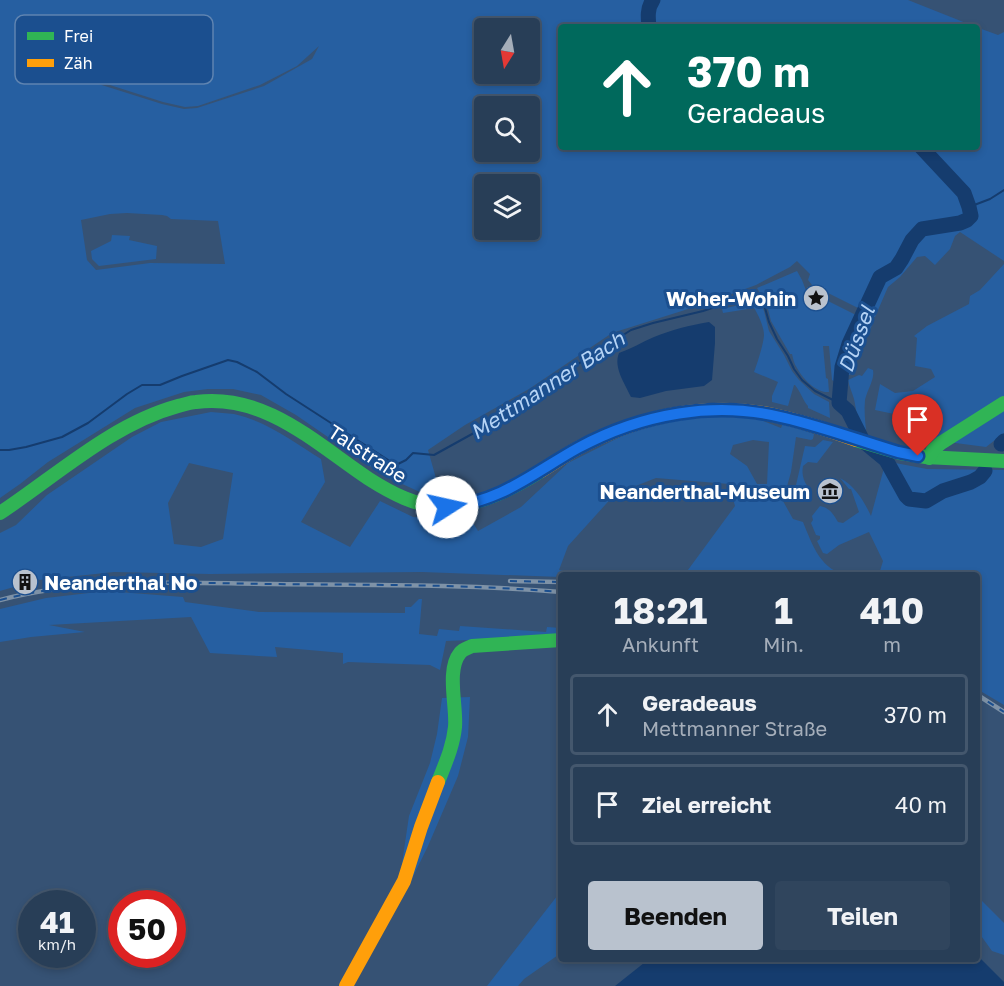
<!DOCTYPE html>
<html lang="de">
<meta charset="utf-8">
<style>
:root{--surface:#283e57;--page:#30455d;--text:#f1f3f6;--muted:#a5aeba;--line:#44576d;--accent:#b9c2ce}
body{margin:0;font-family:"Golos Text",sans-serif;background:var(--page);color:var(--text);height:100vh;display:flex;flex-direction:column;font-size:22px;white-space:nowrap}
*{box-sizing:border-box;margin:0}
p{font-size:20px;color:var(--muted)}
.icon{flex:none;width:33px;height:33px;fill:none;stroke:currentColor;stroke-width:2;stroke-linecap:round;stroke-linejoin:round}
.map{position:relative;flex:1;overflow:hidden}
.drawer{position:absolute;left:558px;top:572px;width:422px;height:390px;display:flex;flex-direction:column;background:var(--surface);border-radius:6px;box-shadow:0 3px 9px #0003,0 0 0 2px var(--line)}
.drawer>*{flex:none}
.guide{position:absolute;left:558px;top:24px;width:422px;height:126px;border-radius:6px;box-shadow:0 3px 9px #0003,0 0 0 2px var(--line);background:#00695c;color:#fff;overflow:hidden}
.needle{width:39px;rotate:191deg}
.controls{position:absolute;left:474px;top:18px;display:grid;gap:12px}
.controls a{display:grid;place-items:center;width:66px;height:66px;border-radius:6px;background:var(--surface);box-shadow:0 3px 9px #0003,0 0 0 2px var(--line);font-size:30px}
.speed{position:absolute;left:18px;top:890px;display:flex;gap:12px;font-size:30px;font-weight:700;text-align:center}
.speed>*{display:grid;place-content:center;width:78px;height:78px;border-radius:50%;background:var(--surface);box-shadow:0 3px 9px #0003,0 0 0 2px var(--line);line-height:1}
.speed small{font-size:15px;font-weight:400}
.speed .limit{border:9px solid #d22;background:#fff;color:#111}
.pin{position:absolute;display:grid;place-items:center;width:51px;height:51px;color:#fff;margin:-62px -26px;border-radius:50% 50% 50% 0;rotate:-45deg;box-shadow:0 0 6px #0007}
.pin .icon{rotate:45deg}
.me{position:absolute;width:66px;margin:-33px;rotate:80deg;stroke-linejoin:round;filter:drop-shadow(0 0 4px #0008)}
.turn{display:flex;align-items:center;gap:21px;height:126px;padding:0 30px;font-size:27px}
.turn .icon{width:78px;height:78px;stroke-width:2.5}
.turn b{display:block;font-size:42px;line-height:51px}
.eta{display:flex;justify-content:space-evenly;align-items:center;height:102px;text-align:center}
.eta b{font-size:36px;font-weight:700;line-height:42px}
.primary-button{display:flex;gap:12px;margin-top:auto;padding:12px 30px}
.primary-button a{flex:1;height:69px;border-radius:6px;background:var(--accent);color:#111;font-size:24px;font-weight:700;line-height:69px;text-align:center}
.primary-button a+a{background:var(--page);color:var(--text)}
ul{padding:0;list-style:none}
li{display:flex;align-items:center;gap:18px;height:81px;margin:0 12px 9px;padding:0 18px;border:3px solid var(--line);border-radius:6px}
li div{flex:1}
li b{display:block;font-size:22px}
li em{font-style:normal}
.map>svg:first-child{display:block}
.green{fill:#265fa1;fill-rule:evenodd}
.water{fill:#153c6e}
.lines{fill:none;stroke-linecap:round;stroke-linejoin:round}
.stream{stroke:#153c6e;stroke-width:2}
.river{stroke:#153c6e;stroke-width:15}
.fast{stroke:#30b455;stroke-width:14}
.slow{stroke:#ff9f0a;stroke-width:14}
.rail-casing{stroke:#7e92a7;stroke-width:4.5}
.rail{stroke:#1b4f8f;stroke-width:2;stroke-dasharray:7;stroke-linecap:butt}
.route-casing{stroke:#114b97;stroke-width:15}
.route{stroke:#1a73e8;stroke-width:10}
.labels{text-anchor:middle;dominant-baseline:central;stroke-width:6;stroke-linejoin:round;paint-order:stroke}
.poi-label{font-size:20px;font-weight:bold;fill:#fff;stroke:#1b4f8f;text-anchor:end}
.street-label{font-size:20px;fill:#fff;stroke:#1b4f8f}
.water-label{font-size:21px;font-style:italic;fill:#b5d3f5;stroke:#1b4f8f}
.key{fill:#1b4f8f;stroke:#5f84b1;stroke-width:1.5}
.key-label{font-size:16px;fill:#fff}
</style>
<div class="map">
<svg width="1004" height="986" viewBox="0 0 1004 986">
<rect width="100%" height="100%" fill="#365274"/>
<g class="green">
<path d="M0,0H908L976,27H561V147H976V27L998,35L1004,32V261L960,232L955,236L950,249L935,265L925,256L917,257L900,277L888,287L875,317L868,314L872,305L862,302L860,309L812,285L808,280L810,274L797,261L790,267L756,285L704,304L612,333L529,389L465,425L428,450L441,496L424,494L383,475L296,415L261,395L233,389H208L184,392L135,408L48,462L20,484L0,498ZM484,28H530V74H484ZM319,46L312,59L264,86L197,108L184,109L162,104L89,81L85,77L163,102L185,107L198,106L260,85L297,66ZM484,106H530V152H484ZM484,184H530V230H484ZM127,213L162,215L167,216L171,219L218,221L225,264L150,263L96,270L87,260L81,220L110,214Z"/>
<polygon points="112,235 130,236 129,240 157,246 156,259 99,266 92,259 91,251 111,241"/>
<polygon points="1004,264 1004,433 986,447 925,439 899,433 894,414 875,410 880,384 895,393 913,391 935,377 931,369 915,366 917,338 914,336 927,326 969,304 970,296 980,290"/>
<path d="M797,271L802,280L807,293L805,295L807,299L818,296L858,316C848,337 838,357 838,381L835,382L832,380L829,346H823L826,378L828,379L829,392C816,393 803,379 797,368C794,364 793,358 792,354H790L771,321L767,305L757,288Z"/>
<path d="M756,301L760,302L764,311L769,331L784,355L792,371L799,380L814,394L829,402L830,418L808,408V406C804,402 800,391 795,385H794L788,406L772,402V396L778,382L754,372C757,365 764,342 764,335C764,327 758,314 754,308L723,313L722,309Z"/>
<path d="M865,319L873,323L856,361L857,362L853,371L855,372L847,376C844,360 858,335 865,319Z"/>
<path d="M868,368L873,370C875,379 867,390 865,400C864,410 865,420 866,430C856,418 857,413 854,399C852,392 849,386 848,380L859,375L862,376Z"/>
<path d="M211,412C218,413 227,413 234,414C266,421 294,442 321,459L325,482L301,522L350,547L380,501L413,517L436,518L468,515L478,531L521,507L568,463L622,436L643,428L664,422L689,418L736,416L761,420L781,428L783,423L814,434L813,439L811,440L796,437L791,472L783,501L793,519L803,522C812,544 822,575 851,574C861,574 870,572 880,571L883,561L869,532L839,545L827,554L823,553L817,541L820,539V536L816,535L811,523L813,520L812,516L820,506C830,508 833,514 838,522L843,523L859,512L851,489H849L840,478C855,486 864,501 871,516L884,468L890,462L927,469L1004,470V705L977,689L976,574H685L735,506L729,484L656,478L615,494L568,546L559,570L591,574H561V577L422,572L210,574L114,572L39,580L32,573L13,578L14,587L0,591V533L16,525L47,495L132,437L161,422ZM753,440L769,442L767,484H757L747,466L730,454L733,445ZM189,463L233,473L223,539L201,547L174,544L168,503Z"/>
<path d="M823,440L833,442L817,463L808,462L803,466C801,476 805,484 811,491L800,495L796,485L805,446L815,447Z"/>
<polygon points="106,591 183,597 185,602 259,612 405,613 405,607 411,607 419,599 422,599 419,634 437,636 439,629 459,631 460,626 546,632 547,627 561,628 561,636 446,641 440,670 430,665 348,662 343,664 343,653 275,647 277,657 210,653 191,617 49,625 85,632 31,637 0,642 0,609 46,598"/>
<polygon points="470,697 468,737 458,776 428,846 407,889 395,884 401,870 409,816 430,763 437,734 442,698"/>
<polygon points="561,891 561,953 524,979 518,986 487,986"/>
<polygon points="977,896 1004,923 1004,955 992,951 977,930"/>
</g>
<g class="water">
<path d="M709,322L715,327V343L712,380L704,386L666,391L640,398L631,397C625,384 613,367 619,353C631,349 642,342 654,337C671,330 690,325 709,322Z"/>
<polygon points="977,955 1004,982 1004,986 615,986 649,959 976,958"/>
</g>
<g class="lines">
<g class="stream">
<polyline points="969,207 990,199 1004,190"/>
<polyline points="0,450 9,450 26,447 62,437 88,423 127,394 142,385 160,385 182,376 228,360 237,362 257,372 286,394 396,465 406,460 413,453 434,455 501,418 527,402 554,376 578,364 631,330 653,323 703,311 752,295 759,297 763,301 769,322 777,339 788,356 794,369 802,380 815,391 839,403"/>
</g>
<g class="river">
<path d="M649,27C648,18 647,8 653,0"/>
<polyline points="921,147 964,193 969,207 971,216 967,220 960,223 922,229 912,240 902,259 896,268 880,277 849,344 842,367 839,403 848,411 863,441 886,460 906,496 909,499 926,501 943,491 971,482 980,477 985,471"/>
<polyline points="1001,444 1004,441"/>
</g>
<g class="fast">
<polyline points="856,440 900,453 926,457 1004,461"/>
<polyline points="929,458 933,450 941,443 1004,403"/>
<path d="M0,513C56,476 112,424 178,406C184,405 190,402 196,402C265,393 315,443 369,479C391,493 417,507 444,507C480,506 512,489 541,471"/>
<path d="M438,782C445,764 453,747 455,727C457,707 446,670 460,653C463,649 468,648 472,646L561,640"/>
</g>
<g class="slow">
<path d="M541,471C554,463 567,454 580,447C637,418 700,403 763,413C795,419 826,429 856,440"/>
<polyline points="346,986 404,881 421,827 438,782"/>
</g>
<g class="rail-casing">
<g id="rail">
<polyline points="510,581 561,582"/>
<path d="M0,600C88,577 180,583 271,584C368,585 465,584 561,592"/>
<polyline points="976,694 1004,712"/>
</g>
</g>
<use href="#rail" class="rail"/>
</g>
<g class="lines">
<g class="route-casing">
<path id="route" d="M447,507C501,502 533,473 578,448C641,414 715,400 785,418C823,427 861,441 898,452L918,456"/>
</g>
<use href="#route" class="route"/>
</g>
<defs>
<g id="sight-disc" transform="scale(1.35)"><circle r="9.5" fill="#b9c2ce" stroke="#1b4f8f"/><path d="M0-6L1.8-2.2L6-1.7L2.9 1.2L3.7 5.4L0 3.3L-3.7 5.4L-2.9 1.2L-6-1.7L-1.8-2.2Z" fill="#111"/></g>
<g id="museum-disc" transform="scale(1.35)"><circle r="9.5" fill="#b9c2ce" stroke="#1b4f8f"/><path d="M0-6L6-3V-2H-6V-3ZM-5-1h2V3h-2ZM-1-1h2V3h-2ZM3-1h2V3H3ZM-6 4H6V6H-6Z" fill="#111"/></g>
<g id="building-disc" transform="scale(1.35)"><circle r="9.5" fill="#b9c2ce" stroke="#1b4f8f"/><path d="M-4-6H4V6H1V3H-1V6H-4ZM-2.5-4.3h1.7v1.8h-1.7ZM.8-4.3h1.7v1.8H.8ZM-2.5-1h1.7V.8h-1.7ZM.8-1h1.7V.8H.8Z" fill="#111"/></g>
</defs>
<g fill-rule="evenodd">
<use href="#sight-disc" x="816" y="298"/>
<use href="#museum-disc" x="830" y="491"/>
<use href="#building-disc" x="25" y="582"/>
</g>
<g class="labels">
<g class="poi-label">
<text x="796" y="298">Woher-Wohin</text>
<text x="810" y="491">Neanderthal-Museum</text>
<text x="44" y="582" text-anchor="start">Neanderthal No</text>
</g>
<g class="street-label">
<text transform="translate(368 453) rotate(33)">Talstraße</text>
</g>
<g class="water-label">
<text transform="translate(856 339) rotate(-70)">Düssel</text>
<text transform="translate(547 385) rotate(-33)">Mettmanner Bach</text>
</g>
</g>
<rect x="15" y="15" width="198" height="69" rx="9" class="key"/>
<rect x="27" y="32" width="27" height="8" fill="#30b455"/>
<rect x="27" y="59" width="27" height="8" fill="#ff9f0a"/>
<g class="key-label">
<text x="64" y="42">Frei</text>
<text x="64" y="69">Zäh</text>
</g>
</svg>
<div class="controls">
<a><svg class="needle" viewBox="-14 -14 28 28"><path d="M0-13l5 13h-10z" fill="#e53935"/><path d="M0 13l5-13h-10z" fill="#a5aeba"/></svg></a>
<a><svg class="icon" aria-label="search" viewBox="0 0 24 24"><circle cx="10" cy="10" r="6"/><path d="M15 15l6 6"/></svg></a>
<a><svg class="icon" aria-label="layers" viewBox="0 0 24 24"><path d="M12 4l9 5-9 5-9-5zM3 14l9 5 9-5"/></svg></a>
</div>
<div class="speed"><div>41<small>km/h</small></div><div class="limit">50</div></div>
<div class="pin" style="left:918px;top:456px;background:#d93025"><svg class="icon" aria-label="arrive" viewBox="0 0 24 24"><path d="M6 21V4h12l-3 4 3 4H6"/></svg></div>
<svg class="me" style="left:447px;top:507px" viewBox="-20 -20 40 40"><circle r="19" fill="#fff"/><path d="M0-13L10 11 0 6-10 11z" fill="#1a73e8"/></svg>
<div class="guide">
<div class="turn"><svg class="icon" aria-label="ahead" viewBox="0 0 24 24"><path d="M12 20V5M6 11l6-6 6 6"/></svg><div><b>370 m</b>Geradeaus</div></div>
</div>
<section class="drawer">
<div class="eta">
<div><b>18:21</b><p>Ankunft</p></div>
<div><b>1</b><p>Min.</p></div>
<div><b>410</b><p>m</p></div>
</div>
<ul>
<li><svg class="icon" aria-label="ahead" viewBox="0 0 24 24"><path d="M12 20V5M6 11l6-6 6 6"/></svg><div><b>Geradeaus</b><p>Mettmanner Straße</p></div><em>370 m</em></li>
<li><svg class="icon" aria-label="arrive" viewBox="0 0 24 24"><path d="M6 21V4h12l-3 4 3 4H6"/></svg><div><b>Ziel erreicht</b></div><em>40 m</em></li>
</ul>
<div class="primary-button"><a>Beenden</a><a>Teilen</a></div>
</section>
</div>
